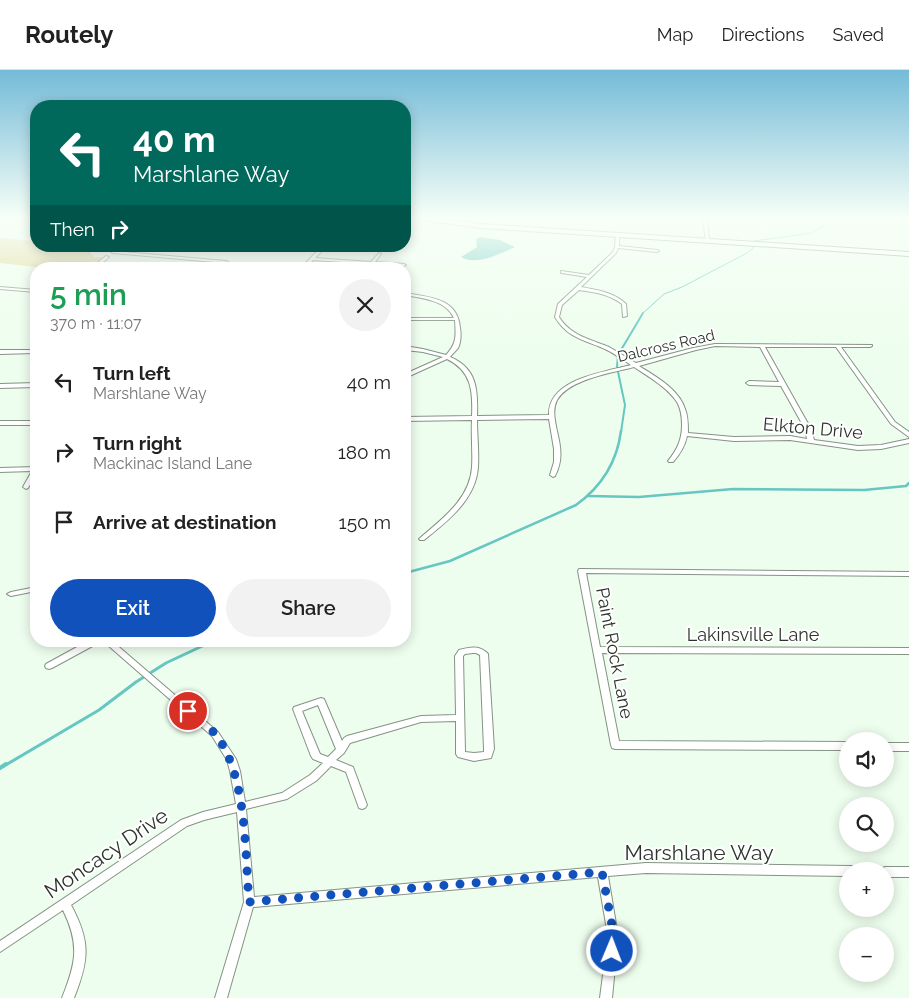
<!DOCTYPE html>
<meta charset="utf-8">
<style>
:root{--surface:#fff;--page:#f2f2f2;--text:#222;--muted:#767676;--line:#e0e0e0;--accent:#1151bc}
body{margin:0;font-family:Raleway,sans-serif;background:var(--page);color:var(--text);height:100vh;display:flex;flex-direction:column;font-size:19px;white-space:nowrap}
*{box-sizing:border-box;margin:0}
p{font-size:16px;color:var(--muted)}
.icon{flex:none;width:28px;height:28px;fill:none;stroke:currentColor;stroke-width:2;stroke-linecap:round;stroke-linejoin:round}
.map{position:relative;flex:1;overflow:hidden}
.panel{position:absolute;left:30px;top:192px;width:381px;height:385px;display:flex;flex-direction:column;background:var(--surface);border-radius:20px;box-shadow:0 2px 12px #0003}
.panel>*{flex:none}
.top-card{position:absolute;left:30px;top:30px;width:381px;height:152px;border-radius:20px;box-shadow:0 2px 12px #0003;background:#00695c;color:#fff;overflow:hidden}
.controls{position:absolute;left:839px;top:662px;display:grid;gap:10px}
.controls a{display:grid;place-items:center;width:55px;height:55px;border-radius:50%;background:var(--surface);box-shadow:0 2px 12px #0003;font-size:25px}
.pin{position:absolute;display:grid;place-items:center;width:42px;height:42px;color:#fff;margin:-21px;border:2px solid #fff;border-radius:50%;box-shadow:0 1px 5px #0007}
.me{position:absolute;width:55px;margin:-28px;rotate:1deg;stroke-linejoin:round;filter:drop-shadow(0 0 4px #0008)}
.turn{display:flex;align-items:center;gap:18px;height:105px;padding:0 20px;font-size:22px}
.turn .icon{width:65px;height:65px;stroke-width:2.5}
.turn b{display:block;font-size:35px;line-height:42px}
.then{display:flex;align-items:center;height:48px;padding:0 20px;background:#0003;gap:10px;font-size:19px}
.round{display:grid;place-items:center;flex:none;width:52px;height:52px;border-radius:26px;background:var(--page)}
.summary{display:flex;align-items:center;justify-content:space-between;height:85px;padding:0 20px}
h1{font-size:30px;font-weight:600;line-height:38px;color:#1e9e55}
.cta{display:flex;gap:10px;margin-top:auto;padding:10px 20px}
.cta a{flex:1;height:58px;border-radius:30px;background:var(--accent);color:#fff;font-size:20px;font-weight:600;line-height:58px;text-align:center}
.cta a+a{background:var(--page);color:var(--text)}
ul{padding:0;list-style:none}
li{display:flex;align-items:center;gap:15px;height:70px;padding:0 20px}
li div{flex:1}
li b{display:block;font-size:19px}
li em{font-style:normal}
header{display:flex;align-items:center;gap:30px;box-sizing:border-box;height:70px;padding:0 25px;background:var(--surface);border-bottom:1px solid var(--line)}
header strong{font-size:24px}
nav{display:flex;gap:28px;margin-inline-start:auto;font-size:18px}
.map>svg:first-child{display:block}
.green{fill:#e0d490}
.water{fill:#66c6c1}
.lines{fill:none;stroke-linecap:round;stroke-linejoin:round}
.stream-far4{stroke:#66c6c1;stroke-width:1}
.stream-far3{stroke:#66c6c1;stroke-width:2}
.stream-far2{stroke:#66c6c1;stroke-width:2.5}
.stream-far1{stroke:#66c6c1;stroke-width:3}
.stream{stroke:#66c6c1;stroke-width:4}
.street-casing{stroke:#849384;stroke-width:2}
.secondary-casing{stroke:#849384;stroke-width:2}
.street{fill:#fff;fill-rule:evenodd}
.secondary{fill:#fff;fill-rule:evenodd}
.route{stroke:#1151bc;stroke-width:9;stroke-dasharray:0 16.2}
.labels{text-anchor:middle;dominant-baseline:central;stroke-width:4;stroke-linejoin:round;paint-order:stroke}
.far-street-label{font-size:15px;fill:#2d342d;stroke:#fff}
.street-label{font-size:18px;fill:#2d342d;stroke:#fff}
.near-street-label{font-size:21px;fill:#2d342d;stroke:#fff}
</style>
<header>
<strong>Routely</strong>
<nav><a>Map</a><a>Directions</a><a>Saved</a></nav>
</header>
<div class="map">
<svg width="909" height="928" viewBox="0 0 909 928">
<rect width="100%" height="100%" fill="#eefeee"/>
<polygon class="green" points="0,168 36,171 36,176 85,176 94,187 105,187 91,199 54,199 0,193"/>
<path class="water" d="M480,167L500,170L515,177C500,184 475,196 461,187L477,177L476,169Z"/>
<g class="lines">
<polyline class="stream-far4" points="642,244 664,224 682,217 747,183 753,178 754,171 812,163 833,149"/>
<polyline class="stream-far3" points="621,362 625,335 617,297 618,285 643,243"/>
<g class="stream-far2">
<polyline points="588,426 639,427 733,419 864,420 906,416 909,413"/>
<path d="M405,503L450,491L576,435C601,417 617,392 621,361"/>
</g>
<polyline class="stream-far1" points="4,696 99,640 136,612 166,593 213,571"/>
<polyline class="stream" points="0,698 6,694"/>
<g class="street-casing">
<g id="street">
<polygon points="703,149 707,149 709,171 706,170"/>
<path d="M616,164L619,165V176L657,180L659,181L657,182L618,178L616,183L581,217C597,220 614,222 626,234L627,246L623,247L622,234C609,224 594,222 579,220L562,235L559,247C571,266 590,269 609,277C618,282 627,288 636,293L693,278L715,274L872,275V276L870,277H841L895,352L909,362V367L891,354L836,277H765L811,359L814,370L858,376L881,375L909,369V373L881,379L858,380L790,370L734,371L687,366C685,376 680,384 673,392H669L668,391C677,380 682,370 682,355C682,347 681,339 677,332C667,317 649,307 634,297C612,303 569,309 557,330C552,340 555,351 557,361C561,378 563,390 555,406L553,407L550,405L554,392V379L549,349L477,350C477,365 479,381 478,397C476,429 448,451 424,470H420L419,469L420,468C442,449 470,429 472,397C473,381 471,366 472,350L405,351V347L472,346C473,322 472,301 447,289L405,308V304L443,287L423,282L405,280V276L423,279L446,285C457,273 456,266 455,250H405V248H454C446,230 422,228 405,225V223C429,227 458,228 460,258C461,263 461,273 458,278C456,281 452,284 450,287C477,298 478,320 477,346L549,345C548,309 604,302 631,295C623,290 615,284 607,280C586,270 568,269 555,247L558,234L587,207L562,203H561V201L589,205L613,182L615,177ZM715,276L760,277L779,312L749,311L746,313L749,315L781,316L805,359L807,369L790,366L734,367L688,363C688,355 688,346 685,339C679,319 655,306 639,296L696,280Z"/>
<polygon points="322,176 327,176 315,188 371,192 379,183 381,184 375,192 404,194 406,195 404,196 374,194 370,199 366,199 370,194 313,190 305,199 300,199"/>
<polygon points="112,181 226,191 228,192 226,193 113,183 111,182"/>
<polygon points="106,186 109,187 95,199 90,199"/>
<polygon points="0,217 36,220 36,222 0,219"/>
<polygon points="0,280 36,280 36,283 0,284"/>
<polygon points="36,313 36,317 0,318 0,314"/>
<rect x="0" y="351" width="36" height="4"/>
<polygon points="36,397 36,405 28,418 26,419 23,417 32,401 0,402 0,398"/>
<polygon points="579,499 909,502 909,506 586,503 600,577 909,578 909,584 602,583 619,671 848,672 848,680 615,679 612,678 611,675 578,501"/>
<polygon points="36,517 36,521 11,526 7,524 11,522"/>
<polygon points="88,571 99,571 98,573 52,598 49,599 46,598 45,596 46,594"/>
<path d="M103,571H112L218,662L236,689L240,701L245,732L282,723L310,705L323,693L313,689L311,686L293,639L294,637L321,628L324,629L342,671L344,668L347,666L421,646L456,645L455,586L459,580C470,577 480,575 488,584L494,679L491,688L474,691L458,687L456,684V651L421,652L350,673L344,683L336,690L353,697L367,735L365,738L362,739L359,738L346,702L331,696L316,711L287,729L246,739L254,827L646,793L851,796L855,798L856,801H848V806L646,803L608,806L618,866L612,928H600L608,866L598,807L253,837L227,928H215L244,832L237,742L204,750L187,756L71,835C91,872 89,890 74,928H62C76,893 80,875 63,840L0,882V871L181,750L203,742L236,734L230,701L227,690L212,666ZM473,583H476L480,585L484,679V682L474,683L465,682L463,586L465,584ZM318,635L336,679L328,687L320,684L302,641Z"/>
<rect x="885" y="673" width="24" height="8"/>
<polygon points="885,797 909,797 909,807 885,807 885,801 880,801 881,799"/>
</g>
</g>
<g class="secondary-casing">
<polygon id="secondary" points="413,149 434,149 482,154 909,182 909,186 482,158"/>
</g>
<use href="#street" class="street"/>
<use href="#secondary" class="secondary"/>
</g>
<linearGradient id="sky" x2="0" y2="1"><stop stop-color="#74bbd8"/><stop offset="0.53" stop-color="#f7fff7"/><stop offset="1" stop-color="#f7fff7" stop-opacity="0"/></linearGradient>
<rect width="909" height="279" fill="url(#sky)"/>
<g class="lines">
<path class="route" d="M188,641C197,649 209,656 217,666C247,708 245,781 249,832L602,802L614,866L612,881"/>
</g>
<g class="labels">
<g class="far-street-label">
<text transform="translate(666 276) rotate(-13)">Dalcross Road</text>
</g>
<g class="street-label">
<text transform="translate(813 358) rotate(5)">Elkton Drive</text>
<text x="753" y="564">Lakinsville Lane</text>
<text transform="translate(615 583) rotate(79)">Paint Rock Lane</text>
</g>
<g class="near-street-label">
<text x="699" y="782">Marshlane Way</text>
<text transform="translate(106 783) rotate(-34)">Moncacy Drive</text>
</g>
</g>
</svg>
<div class="controls">
<a><svg class="icon" aria-label="sound" viewBox="0 0 24 24"><path d="M4 9h4l5-4v14l-5-4H4zM17 9q2 3 0 6"/></svg></a>
<a><svg class="icon" aria-label="search" viewBox="0 0 24 24"><circle cx="10" cy="10" r="6"/><path d="M15 15l6 6"/></svg></a>
<a>+</a>
<a>−</a>
</div>
<div class="pin" style="left:188px;top:641px;background:#d93025"><svg class="icon" aria-label="arrive" viewBox="0 0 24 24"><path d="M6 21V4h12l-3 4 3 4H6"/></svg></div>
<svg class="me" style="left:612px;top:881px" viewBox="-20 -20 40 40"><circle r="17" fill="#1151bc" stroke="#fff" stroke-width="3"/><path d="M0-11L8 9 0 5-8 9z" fill="#fff"/></svg>
<div class="top-card">
<div class="turn"><svg class="icon" aria-label="left" viewBox="0 0 24 24"><path d="M17 20v-9H6M10 6l-5 5 5 5"/></svg><div><b>40 m</b>Marshlane Way</div></div>
<div class="then">Then<svg class="icon" aria-label="right" viewBox="0 0 24 24"><path d="M7 20v-9h11M14 6l5 5-5 5"/></svg></div>
</div>
<section class="panel">
<div class="summary"><div><h1>5 min</h1><p>370 m · 11:07</p></div><a class="round"><svg class="icon" aria-label="close" viewBox="0 0 24 24"><path d="M6 6l12 12M18 6L6 18"/></svg></a></div>
<ul>
<li><svg class="icon" aria-label="left" viewBox="0 0 24 24"><path d="M17 20v-9H6M10 6l-5 5 5 5"/></svg><div><b>Turn left</b><p>Marshlane Way</p></div><em>40 m</em></li>
<li><svg class="icon" aria-label="right" viewBox="0 0 24 24"><path d="M7 20v-9h11M14 6l5 5-5 5"/></svg><div><b>Turn right</b><p>Mackinac Island Lane</p></div><em>180 m</em></li>
<li><svg class="icon" aria-label="arrive" viewBox="0 0 24 24"><path d="M6 21V4h12l-3 4 3 4H6"/></svg><div><b>Arrive at destination</b></div><em>150 m</em></li>
</ul>
<div class="cta"><a>Exit</a><a>Share</a></div>
</section>
</div>
